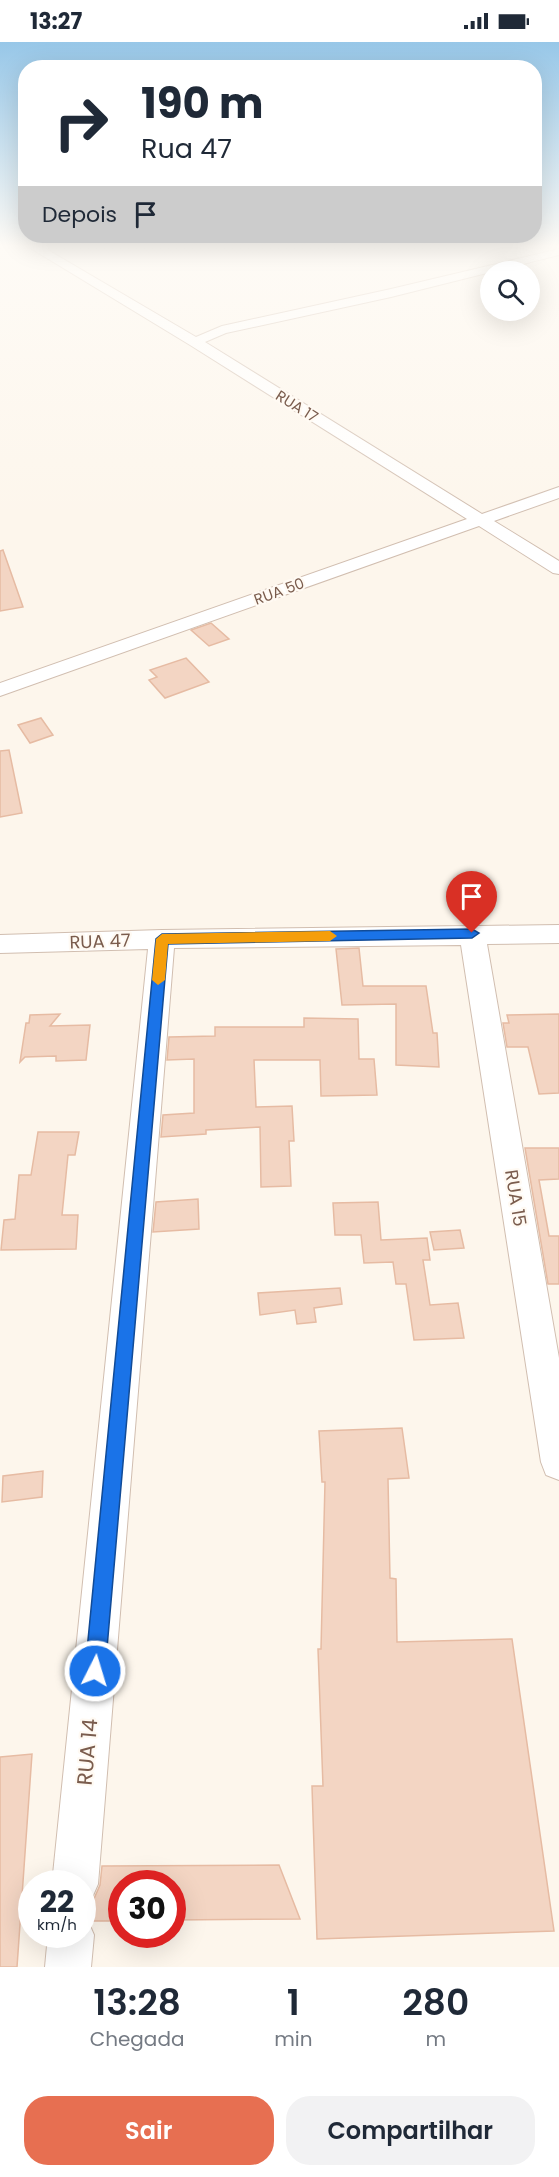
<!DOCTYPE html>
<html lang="pt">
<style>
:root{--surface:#fff;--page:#f2f2f3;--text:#1f2937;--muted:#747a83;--accent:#e76f51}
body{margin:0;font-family:Poppins,sans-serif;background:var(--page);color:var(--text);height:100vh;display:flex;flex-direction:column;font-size:22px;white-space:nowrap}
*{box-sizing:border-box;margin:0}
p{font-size:20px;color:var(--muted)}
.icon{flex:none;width:33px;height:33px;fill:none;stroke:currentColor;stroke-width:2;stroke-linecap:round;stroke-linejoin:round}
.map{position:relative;height:1925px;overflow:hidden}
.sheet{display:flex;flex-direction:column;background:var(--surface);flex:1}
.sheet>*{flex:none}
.top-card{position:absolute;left:18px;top:18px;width:524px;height:183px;border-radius:24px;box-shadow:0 6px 24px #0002;background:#fff;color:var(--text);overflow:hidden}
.buttons{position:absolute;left:480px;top:219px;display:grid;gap:12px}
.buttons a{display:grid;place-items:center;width:60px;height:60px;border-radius:50%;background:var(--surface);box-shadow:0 6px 24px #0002;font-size:30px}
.speed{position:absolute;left:18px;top:1828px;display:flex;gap:12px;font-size:30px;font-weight:700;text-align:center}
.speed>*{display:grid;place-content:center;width:78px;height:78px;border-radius:50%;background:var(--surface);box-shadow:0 6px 24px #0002;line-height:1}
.speed small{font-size:15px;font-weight:400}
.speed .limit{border:9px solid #d22;background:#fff;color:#111}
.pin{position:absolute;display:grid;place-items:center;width:51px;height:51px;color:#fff;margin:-62px -26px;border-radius:50% 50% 50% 0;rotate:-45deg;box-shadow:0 0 6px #0007}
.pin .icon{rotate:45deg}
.me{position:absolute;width:66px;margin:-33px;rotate:5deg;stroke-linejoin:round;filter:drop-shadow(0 0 4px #0008)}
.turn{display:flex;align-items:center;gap:21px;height:126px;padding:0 24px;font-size:27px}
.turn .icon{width:78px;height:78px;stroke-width:2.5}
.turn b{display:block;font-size:42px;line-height:51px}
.then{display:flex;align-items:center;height:57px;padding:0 24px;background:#0003;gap:12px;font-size:22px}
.eta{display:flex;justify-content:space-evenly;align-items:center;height:102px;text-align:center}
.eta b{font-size:36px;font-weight:600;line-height:42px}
.button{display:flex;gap:12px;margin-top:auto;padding:12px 24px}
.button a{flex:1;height:69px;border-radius:24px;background:var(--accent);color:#fff;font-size:24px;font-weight:600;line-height:69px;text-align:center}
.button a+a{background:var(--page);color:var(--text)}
.status{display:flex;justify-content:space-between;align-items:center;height:42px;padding:0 30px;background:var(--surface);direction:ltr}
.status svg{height:16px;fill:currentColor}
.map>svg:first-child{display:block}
.building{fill:#f3d5c3;stroke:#e6bba3;stroke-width:1.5}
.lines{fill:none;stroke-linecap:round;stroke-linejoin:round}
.minor-casing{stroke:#d1beb0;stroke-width:2}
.minor{fill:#fff;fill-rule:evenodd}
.route{fill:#1a73e8;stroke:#114b97;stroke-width:1.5}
.slow{fill:#f59e0b}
.labels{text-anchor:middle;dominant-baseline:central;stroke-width:4.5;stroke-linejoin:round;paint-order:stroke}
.far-street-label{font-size:15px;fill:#7a5c4d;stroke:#fffaf3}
.street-label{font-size:18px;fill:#7a5c4d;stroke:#fffaf3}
.near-street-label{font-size:21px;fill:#7a5c4d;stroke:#fffaf3}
</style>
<div class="status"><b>13:27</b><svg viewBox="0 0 49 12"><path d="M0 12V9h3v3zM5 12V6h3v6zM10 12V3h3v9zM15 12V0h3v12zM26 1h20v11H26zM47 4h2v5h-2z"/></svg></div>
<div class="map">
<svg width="559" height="1925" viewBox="0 0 559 1925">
<rect width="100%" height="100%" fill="#fdf6ec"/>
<g class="building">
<polygon points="3,508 23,565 0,569 0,509"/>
<polygon points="211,581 229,597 209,604 191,588"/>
<polygon points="186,616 209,640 165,656 149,638 157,635 150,628"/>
<polygon points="41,676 53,693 30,701 18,683"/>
<polygon points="9,708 22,771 0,775 0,709"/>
<polygon points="359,906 363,944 426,944 433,991 437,991 439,1025 396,1023 396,962 342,963 336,907"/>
<polygon points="60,972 50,984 90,983 86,1018 56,1019 56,1014 25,1015 20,1020 26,981 29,981 30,973"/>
<polygon points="559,972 559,1051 539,1052 528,1005 507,1005 503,981 509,981 507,973"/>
<polygon points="304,976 358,977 359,1017 374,1017 377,1053 321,1054 320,1018 254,1018 256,1065 292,1064 294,1099 289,1099 291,1144 261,1145 260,1085 206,1088 206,1092 161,1095 163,1073 194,1071 194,1017 167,1018 169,995 215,994 215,985 304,985"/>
<polygon points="38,1090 79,1090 75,1113 68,1113 62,1173 78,1173 76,1207 1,1208 4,1178 15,1177 19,1133 31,1133"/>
<polygon points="525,1106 559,1106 559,1137 539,1138 549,1194 559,1194 559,1242 548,1242"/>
<polygon points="198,1157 199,1187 153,1190 156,1160"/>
<polygon points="378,1160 381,1198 427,1196 430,1218 423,1218 430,1263 458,1261 464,1296 414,1298 406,1242 396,1242 393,1220 364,1221 361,1193 335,1193 333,1161"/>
<polygon points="460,1188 464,1206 434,1208 430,1190"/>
<polygon points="340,1246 342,1262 314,1266 316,1280 297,1282 295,1268 260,1273 258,1251"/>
<polygon points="402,1386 409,1436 388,1437 390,1536 396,1537 397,1600 512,1597 554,1889 317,1897 312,1744 323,1744 318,1607 321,1607 325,1440 322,1440 319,1389"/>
<polygon points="43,1429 42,1455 2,1460 3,1434"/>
<polygon points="32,1712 17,1925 0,1925 0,1715"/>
<polygon points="279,1823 300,1877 172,1878 172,1842 122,1842 122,1879 91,1879 88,1875 82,1873 82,1863 93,1859 100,1843 102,1824"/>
</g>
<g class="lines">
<g class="minor-casing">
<g id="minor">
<polygon points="27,204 41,204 196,295 222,284 391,247 559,207 559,213 391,255 226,291 205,300 482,472 559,445 559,456 494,479 559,519 559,532 553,531 479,484 0,654 0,641 467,477 190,303"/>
<polygon points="472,882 479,884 559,883 559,901 487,902 559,1316 559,1438 546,1433 541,1420 461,903 174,906 98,1842 91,1858 82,1861 82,1842 52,1842 148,907 0,911 0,893 162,888 465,884"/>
<polygon points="82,1875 87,1877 94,1893 91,1925 45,1925 48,1893 82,1893"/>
</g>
</g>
<use href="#minor" class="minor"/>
</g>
<linearGradient id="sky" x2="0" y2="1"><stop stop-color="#97c7e8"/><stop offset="0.43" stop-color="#fefbf6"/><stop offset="1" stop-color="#fefbf6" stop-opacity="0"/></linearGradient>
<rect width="559" height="474" fill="url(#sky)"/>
<polygon class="route" points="472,887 479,891 472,896 168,902 105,1629 102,1637 95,1640 88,1637 85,1629 156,897 162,892"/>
<polygon class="slow" points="330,889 337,894 330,899 168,902 165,938 158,943 152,938 156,897 162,892"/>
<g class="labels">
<g class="far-street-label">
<text transform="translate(297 364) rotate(32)">RUA 17</text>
<text transform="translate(279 549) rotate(-20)">RUA 50</text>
</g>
<g class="street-label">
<text transform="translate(100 899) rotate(-2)">RUA 47</text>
<text transform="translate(516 1156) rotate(81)">RUA 15</text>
</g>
<g class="near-street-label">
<text transform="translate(87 1710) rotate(-85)">RUA 14</text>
</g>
</g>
</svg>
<div class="buttons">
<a><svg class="icon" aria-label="search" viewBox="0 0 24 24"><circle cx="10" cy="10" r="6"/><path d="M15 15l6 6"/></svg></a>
</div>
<div class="speed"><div>22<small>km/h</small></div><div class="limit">30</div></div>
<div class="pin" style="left:472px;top:891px;background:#d93025"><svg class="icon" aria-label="arrive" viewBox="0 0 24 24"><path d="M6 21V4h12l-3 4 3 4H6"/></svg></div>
<svg class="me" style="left:95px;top:1629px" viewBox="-20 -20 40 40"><circle r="17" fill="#1a73e8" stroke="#fff" stroke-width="3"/><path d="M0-11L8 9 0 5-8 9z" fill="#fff"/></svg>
<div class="top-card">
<div class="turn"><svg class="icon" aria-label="right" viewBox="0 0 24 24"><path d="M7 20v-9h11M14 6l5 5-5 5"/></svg><div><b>190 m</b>Rua 47</div></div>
<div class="then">Depois<svg class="icon" aria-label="arrive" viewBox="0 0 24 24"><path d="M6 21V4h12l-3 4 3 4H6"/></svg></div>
</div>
</div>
<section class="sheet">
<div class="eta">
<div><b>13:28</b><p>Chegada</p></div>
<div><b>1</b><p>min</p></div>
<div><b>280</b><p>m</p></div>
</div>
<div class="button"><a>Sair</a><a>Compartilhar</a></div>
</section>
